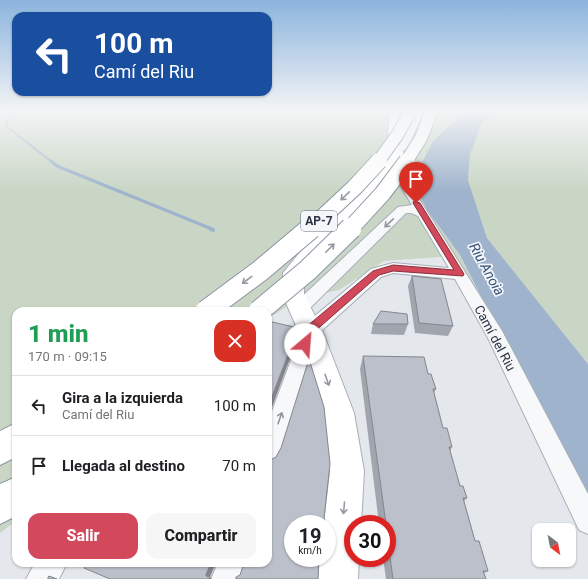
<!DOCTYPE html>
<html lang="es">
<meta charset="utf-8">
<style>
:root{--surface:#fff;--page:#f6f6f6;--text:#202124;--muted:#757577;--line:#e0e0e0;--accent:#d1495b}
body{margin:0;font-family:Roboto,sans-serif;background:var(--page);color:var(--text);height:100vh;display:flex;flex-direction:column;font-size:15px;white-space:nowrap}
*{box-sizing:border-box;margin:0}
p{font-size:13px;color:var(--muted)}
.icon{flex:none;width:22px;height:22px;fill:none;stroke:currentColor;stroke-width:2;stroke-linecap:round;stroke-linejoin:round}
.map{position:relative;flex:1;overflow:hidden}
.sheet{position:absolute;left:12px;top:307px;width:260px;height:260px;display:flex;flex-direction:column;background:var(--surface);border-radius:12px;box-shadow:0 1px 3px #0004}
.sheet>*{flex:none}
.banner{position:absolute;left:12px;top:12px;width:260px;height:84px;border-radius:12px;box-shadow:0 1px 3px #0004;background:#1a4fa0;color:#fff;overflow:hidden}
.needle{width:26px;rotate:148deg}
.fabs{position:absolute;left:532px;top:523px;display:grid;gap:8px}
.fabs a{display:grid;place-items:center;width:44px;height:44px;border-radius:8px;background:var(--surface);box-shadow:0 1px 3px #0004;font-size:20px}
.speed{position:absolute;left:284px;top:515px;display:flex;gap:8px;font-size:20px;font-weight:700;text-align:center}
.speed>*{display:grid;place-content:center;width:52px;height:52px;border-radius:50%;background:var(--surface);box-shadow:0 1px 3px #0004;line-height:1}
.speed small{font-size:10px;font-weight:400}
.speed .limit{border:6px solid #d22;background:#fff;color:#111}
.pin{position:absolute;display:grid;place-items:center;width:34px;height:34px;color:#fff;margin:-41px -17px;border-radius:50% 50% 50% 0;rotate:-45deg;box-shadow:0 0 4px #0007}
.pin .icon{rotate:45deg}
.me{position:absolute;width:44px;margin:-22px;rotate:27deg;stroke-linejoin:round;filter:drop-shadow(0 0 3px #0008)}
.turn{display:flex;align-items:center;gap:14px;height:84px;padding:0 16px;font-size:18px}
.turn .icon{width:52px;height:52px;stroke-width:2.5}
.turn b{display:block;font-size:28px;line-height:34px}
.round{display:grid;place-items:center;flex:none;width:42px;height:42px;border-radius:12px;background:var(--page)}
.summary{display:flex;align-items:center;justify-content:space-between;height:68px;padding:0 16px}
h1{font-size:24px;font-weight:800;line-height:30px;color:#1e9e55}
.action{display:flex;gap:8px;margin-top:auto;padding:8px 16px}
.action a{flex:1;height:46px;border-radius:12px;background:var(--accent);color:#fff;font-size:16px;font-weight:800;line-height:46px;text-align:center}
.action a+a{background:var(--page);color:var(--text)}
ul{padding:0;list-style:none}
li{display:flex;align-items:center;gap:12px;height:60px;padding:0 16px;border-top:1px solid var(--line)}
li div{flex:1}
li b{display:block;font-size:15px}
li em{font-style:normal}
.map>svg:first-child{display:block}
.green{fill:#c9d6c5}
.water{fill:#9fb4cc}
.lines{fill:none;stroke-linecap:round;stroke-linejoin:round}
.stream-far2{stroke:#9fb4cc;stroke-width:2}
.stream-far1{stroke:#9fb4cc;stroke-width:3}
.stream{stroke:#9fb4cc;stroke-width:4}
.street-casing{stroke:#a9aeb7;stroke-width:2}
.secondary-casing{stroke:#a9aeb7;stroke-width:2}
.highway-casing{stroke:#8b94a3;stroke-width:2}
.street{fill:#f7f8fa;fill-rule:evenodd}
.secondary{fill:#fff;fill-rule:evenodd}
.highway{fill:#fff;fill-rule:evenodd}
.highway-bridge-far2-casing{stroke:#8b94a3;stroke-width:14;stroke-linecap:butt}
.highway-bridge-far1-casing{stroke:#8b94a3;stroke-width:18;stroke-linecap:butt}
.highway-bridge-casing{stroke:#8b94a3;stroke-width:23;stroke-linecap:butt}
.highway-bridge-far2{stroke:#fff;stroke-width:12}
.highway-bridge-far1{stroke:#fff;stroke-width:16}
.highway-bridge{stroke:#fff;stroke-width:21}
.wall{fill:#a1a5ae}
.shaded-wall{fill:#83868d}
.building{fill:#bbc0ca;stroke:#83868d}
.oneway{stroke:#959aa2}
.oneway2{stroke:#9196a0}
.route{fill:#d1495b;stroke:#882f3b}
.labels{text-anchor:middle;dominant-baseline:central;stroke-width:3.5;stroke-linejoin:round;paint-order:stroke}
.shield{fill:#f4f6f9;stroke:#676e7b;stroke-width:1}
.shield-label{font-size:12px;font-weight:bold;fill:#2b3445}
.street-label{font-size:13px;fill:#2b3445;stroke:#f4f6f9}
.water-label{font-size:14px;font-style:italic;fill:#34527a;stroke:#f4f6f9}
</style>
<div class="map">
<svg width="588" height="579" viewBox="0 0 588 579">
<rect width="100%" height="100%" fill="#e4e7ec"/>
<g class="green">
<polygon points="0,110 470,110 459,117 427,210 460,255 497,329 452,256 384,261 339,290 299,298 268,319 268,311 16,311 16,521 0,533"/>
<polygon points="499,110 588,110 588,364 487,238 468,180 470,155 482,121"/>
</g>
<polygon class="water" points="470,110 499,110 482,122 470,155 468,180 487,238 588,364 588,507 460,255 427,210 413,181 433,141 459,117"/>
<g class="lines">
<polyline class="stream-far2" points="10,110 6,126 52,162"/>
<polyline class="stream-far1" points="51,161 57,166 212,229"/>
<polyline class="stream" points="209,228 213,230"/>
<g class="street-casing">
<g id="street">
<polygon points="416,110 424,110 408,148 403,151 400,150 398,148"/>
<polygon points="391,159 396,162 502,331 588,494 588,534 579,530 488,338 455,279 393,273 381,277 318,334 280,455 276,463 268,467 268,422 304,325 371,269 393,263 449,268 418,216 411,213 406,213 306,312 300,314 294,312 292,308 294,304 398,207 412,205 386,162"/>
<polygon points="35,563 67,563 59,579 26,579"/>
<polygon points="218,563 246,563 241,579 211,579"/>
</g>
</g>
<g class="secondary-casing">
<polygon id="secondary" points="390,110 400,110 399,149 404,152 370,198 327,244 304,274 304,294 322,330 354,413 364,471 361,524 353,524 353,558 359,558 358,579 318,579 320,558 327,558 327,524 324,524 330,471 324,413 298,330 282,294 283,273 313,236 358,192 391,150 387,147"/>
</g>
<g class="highway-casing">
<g id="highway">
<polygon points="16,423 16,457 0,465 0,431"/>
<polygon points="16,477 16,516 0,524 0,484"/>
</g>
</g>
<use href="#street" class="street"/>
<use href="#secondary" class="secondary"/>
<use href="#highway" class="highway"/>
<g class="highway-bridge-far2-casing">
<g id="highway-bridge-far2">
<polyline points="378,162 398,134 411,110"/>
<polyline points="406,162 421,138 432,110"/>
</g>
</g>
<g class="highway-bridge-far1-casing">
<g id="highway-bridge-far1">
<polyline points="310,229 355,187 379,161"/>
<polyline points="350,229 383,193 407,161"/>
</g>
</g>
<g class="highway-bridge-casing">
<g id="highway-bridge">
<polyline points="206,311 260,271 311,228"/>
<polyline points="259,311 308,270 351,228"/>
</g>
</g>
<use href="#highway-bridge-far2" class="highway-bridge-far2"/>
<use href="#highway-bridge-far1" class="highway-bridge-far1"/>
<use href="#highway-bridge" class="highway-bridge"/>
</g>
<g class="wall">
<polygon points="412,276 453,326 448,336 415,333 408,286"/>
<polygon points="373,324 408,324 404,335 371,334"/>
<polygon points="363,356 436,389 434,393 443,428 452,447 450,451 460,486 467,498 464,501 475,541 488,571 484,573 486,579 386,579 383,558 387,558 387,524 379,524 360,369"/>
</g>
<g class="shaded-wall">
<polygon points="298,328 298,337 268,418 268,407"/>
<polygon points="211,563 216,563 210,577 212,579 209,579 206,576 206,574"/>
</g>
<g class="building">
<polygon points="412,276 441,279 453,326 419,323"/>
<polygon points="381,311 407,314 408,324 373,324"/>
<polygon points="268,321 298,328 268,407"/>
<polygon points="363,356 424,357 428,374 431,374 436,389 433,389 443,428 447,428 452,447 449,447 460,486 463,486 467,498 463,498 475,541 479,541 488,571 483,571 486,579 393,579 387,535 387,524 386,524"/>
<polygon points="308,362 310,362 324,407 330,464 324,518 325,520 325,524 293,524 293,558 319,558 318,579 236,579 236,577 240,575 244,563 268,563 268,461 276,457 281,448"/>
<polygon points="87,563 211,563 206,574 206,576 210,577 209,579 110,579 84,568"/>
<polygon points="49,576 57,579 48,579 48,577"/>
</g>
<defs><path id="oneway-shaft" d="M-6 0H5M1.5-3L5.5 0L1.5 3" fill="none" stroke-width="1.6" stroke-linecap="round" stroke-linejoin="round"/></defs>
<g class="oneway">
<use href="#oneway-shaft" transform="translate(345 196) rotate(136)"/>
<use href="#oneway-shaft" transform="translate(330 248) rotate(-45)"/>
<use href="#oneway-shaft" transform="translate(247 280) rotate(143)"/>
<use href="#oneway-shaft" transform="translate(327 380) rotate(71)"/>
<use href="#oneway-shaft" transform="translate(344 508) rotate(95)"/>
</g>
<g class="oneway2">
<use href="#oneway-shaft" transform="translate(389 223) rotate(136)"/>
<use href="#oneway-shaft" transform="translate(280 418) rotate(-71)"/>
</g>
<linearGradient id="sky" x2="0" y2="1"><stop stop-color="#8bb4dd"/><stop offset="0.58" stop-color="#f3f4f6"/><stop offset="1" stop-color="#f3f4f6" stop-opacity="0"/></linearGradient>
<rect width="588" height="191" fill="url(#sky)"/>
<polygon class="route" points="414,201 420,203 464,274 463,276 393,271 379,275 314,332 309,347 305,348 301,347 300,344 306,327 373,271 393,265 454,270 413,203"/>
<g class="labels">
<rect class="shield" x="301" y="211" width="36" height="20" rx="3"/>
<g class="shield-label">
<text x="319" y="221">AP-7</text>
</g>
<g class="street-label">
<text transform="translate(495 338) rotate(62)">Camí del Riu</text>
</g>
<g class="water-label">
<text transform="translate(487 269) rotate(61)">Riu Anoia</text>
</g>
</g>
</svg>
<div class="fabs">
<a><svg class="needle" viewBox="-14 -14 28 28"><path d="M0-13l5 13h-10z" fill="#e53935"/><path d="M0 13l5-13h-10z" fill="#757577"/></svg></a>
</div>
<div class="speed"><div>19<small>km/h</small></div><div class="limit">30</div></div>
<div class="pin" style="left:416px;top:203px;background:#d93025"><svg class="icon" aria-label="arrive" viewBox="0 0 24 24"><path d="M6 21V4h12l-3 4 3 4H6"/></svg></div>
<svg class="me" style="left:305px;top:344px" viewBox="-20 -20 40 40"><circle r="19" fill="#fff"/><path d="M0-13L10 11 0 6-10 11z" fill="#d1495b"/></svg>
<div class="banner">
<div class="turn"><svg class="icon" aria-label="left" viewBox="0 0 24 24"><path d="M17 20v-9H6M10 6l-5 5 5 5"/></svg><div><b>100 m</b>Camí del Riu</div></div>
</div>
<section class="sheet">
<div class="summary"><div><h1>1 min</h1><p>170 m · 09:15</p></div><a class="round" style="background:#d93025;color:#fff"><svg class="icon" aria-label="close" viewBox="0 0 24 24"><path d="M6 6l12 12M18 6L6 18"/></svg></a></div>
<ul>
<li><svg class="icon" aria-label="left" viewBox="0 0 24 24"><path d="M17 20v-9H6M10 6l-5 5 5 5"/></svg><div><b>Gira a la izquierda</b><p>Camí del Riu</p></div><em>100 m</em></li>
<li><svg class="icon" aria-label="arrive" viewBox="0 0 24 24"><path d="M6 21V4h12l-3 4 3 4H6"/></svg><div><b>Llegada al destino</b></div><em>70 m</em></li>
</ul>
<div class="action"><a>Salir</a><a>Compartir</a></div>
</section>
</div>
